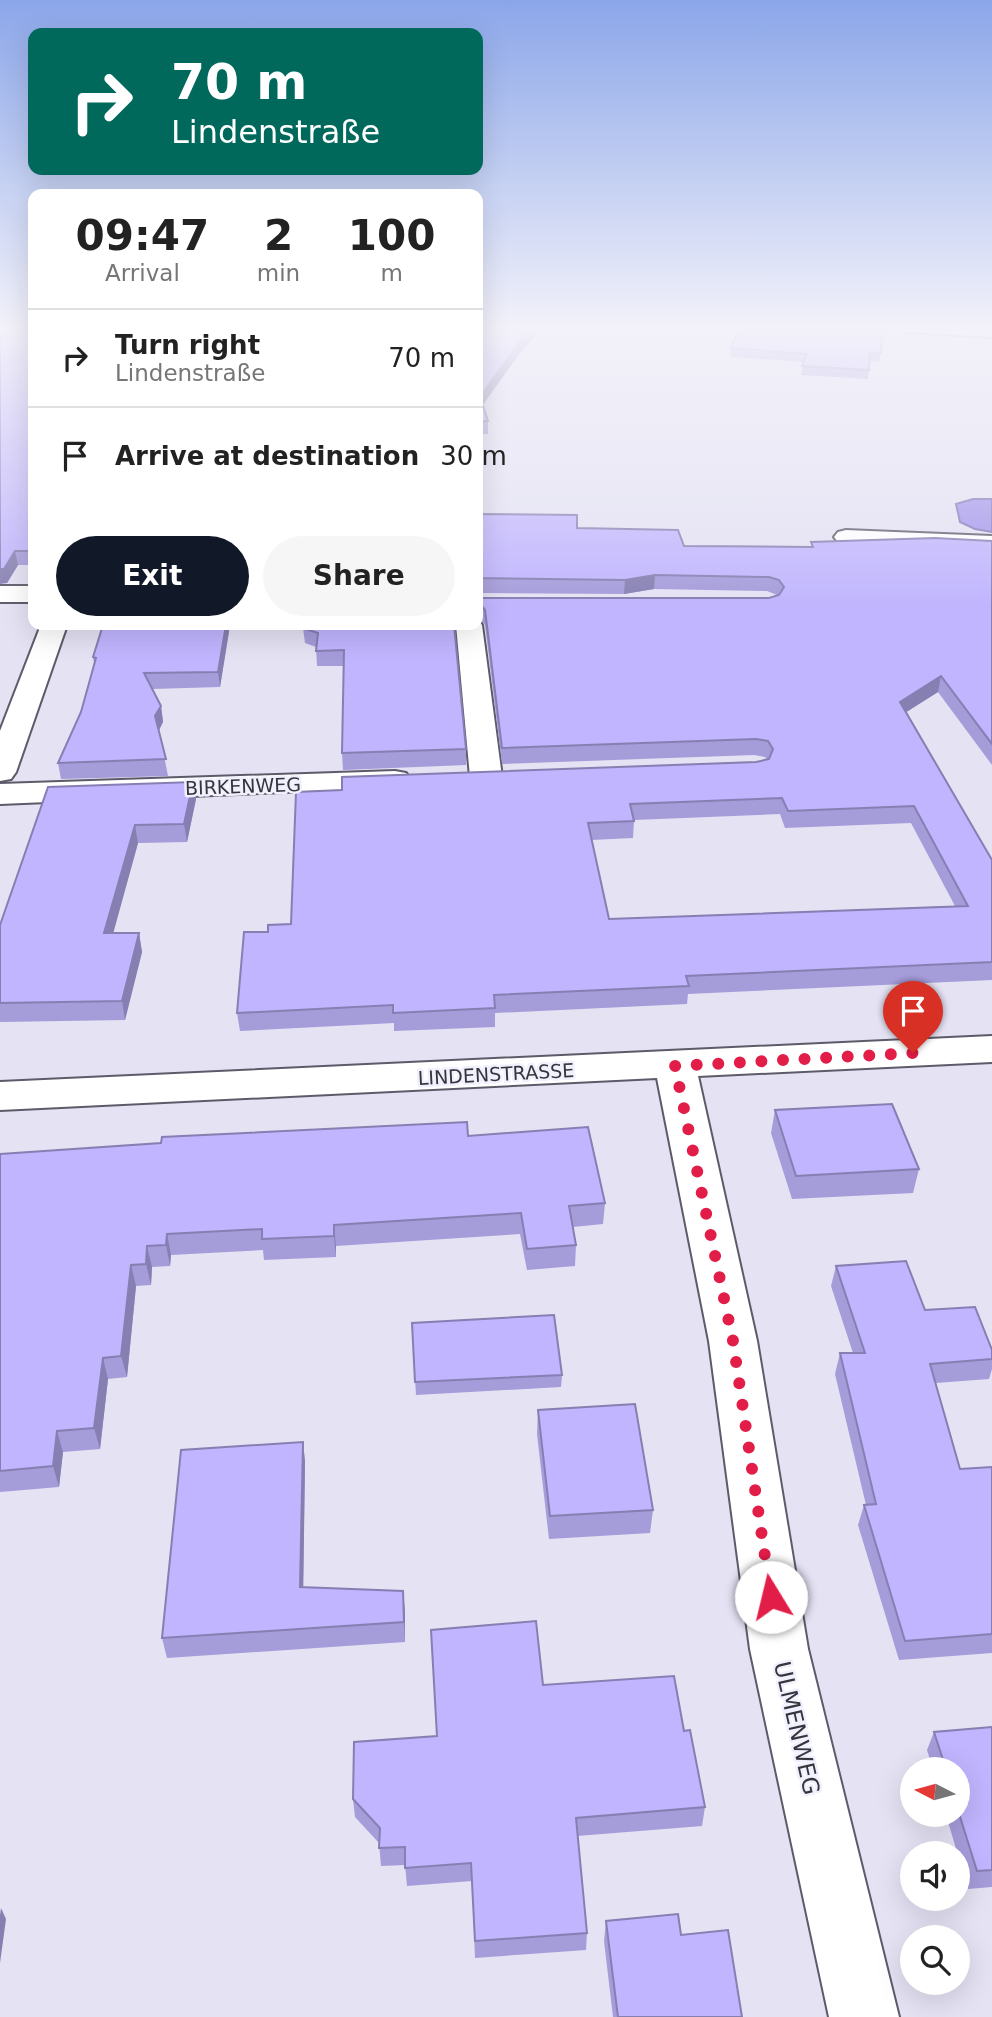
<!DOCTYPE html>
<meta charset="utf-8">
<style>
:root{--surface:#fff;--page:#f6f6f6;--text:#222;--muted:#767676;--line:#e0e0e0;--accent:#111827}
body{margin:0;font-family:"DejaVu Sans",sans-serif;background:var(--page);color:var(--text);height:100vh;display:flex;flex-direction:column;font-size:26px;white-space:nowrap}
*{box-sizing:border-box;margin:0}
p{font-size:23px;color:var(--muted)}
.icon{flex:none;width:38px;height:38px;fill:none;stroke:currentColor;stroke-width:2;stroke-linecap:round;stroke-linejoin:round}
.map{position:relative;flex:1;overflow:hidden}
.sheet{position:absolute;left:28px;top:189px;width:455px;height:441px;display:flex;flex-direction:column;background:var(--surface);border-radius:14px;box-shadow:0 7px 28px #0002}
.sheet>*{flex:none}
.hud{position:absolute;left:28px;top:28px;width:455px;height:147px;border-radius:14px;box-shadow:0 7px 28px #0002;background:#00695c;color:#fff;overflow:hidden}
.needle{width:46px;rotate:276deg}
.fabs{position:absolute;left:900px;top:1757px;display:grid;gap:14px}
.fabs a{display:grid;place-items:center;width:70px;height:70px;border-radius:50%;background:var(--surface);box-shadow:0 7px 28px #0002;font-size:35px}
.pin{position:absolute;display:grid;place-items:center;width:60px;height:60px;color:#fff;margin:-72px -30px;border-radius:50% 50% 50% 0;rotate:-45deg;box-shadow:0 0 7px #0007}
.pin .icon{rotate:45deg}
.me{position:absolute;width:77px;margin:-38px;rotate:351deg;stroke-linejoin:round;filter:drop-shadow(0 0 5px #0008)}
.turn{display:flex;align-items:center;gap:24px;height:147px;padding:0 28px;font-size:32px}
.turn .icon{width:91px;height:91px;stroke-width:2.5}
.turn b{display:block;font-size:49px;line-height:60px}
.eta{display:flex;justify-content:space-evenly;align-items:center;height:119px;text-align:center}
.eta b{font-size:42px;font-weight:700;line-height:49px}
.cta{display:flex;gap:14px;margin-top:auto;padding:14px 28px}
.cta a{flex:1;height:80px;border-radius:42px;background:var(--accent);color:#fff;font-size:28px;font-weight:700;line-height:80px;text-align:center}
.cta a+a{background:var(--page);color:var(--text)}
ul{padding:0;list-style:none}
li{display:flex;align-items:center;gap:21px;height:98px;padding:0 28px;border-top:2px solid var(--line)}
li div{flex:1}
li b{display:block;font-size:26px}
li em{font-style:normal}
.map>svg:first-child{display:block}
.water{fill:#a192ea;stroke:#8176b6;stroke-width:2}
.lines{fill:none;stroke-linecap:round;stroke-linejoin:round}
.street-casing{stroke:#5c5b69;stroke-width:4}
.street{fill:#fff;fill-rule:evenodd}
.wall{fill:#a59cda;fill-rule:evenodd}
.shaded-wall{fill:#867fb2}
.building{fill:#c0b5fe;stroke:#867fb2;stroke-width:2;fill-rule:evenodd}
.route{stroke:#e11d48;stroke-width:12;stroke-dasharray:0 21.6}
.labels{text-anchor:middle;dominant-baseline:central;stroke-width:5;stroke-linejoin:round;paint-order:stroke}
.street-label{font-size:19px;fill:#35353b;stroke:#f1f0fe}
.near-street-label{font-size:23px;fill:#35353b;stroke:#f1f0fe}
</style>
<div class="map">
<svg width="992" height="2017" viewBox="0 0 992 2017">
<rect width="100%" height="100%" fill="#e4e2f3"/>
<polygon class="water" points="973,499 992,499 992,532 975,529 960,522 956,504"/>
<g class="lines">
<g class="street-casing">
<g id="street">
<polygon points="897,327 992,327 992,337 906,332"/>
<polygon points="846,530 992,536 992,550 838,542 834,537 838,532"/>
<rect x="0" y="586" width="33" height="16"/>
<polygon points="478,619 482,625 502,777 497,784 486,786 475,784 470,777 456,625 478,625"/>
<polygon points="41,625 67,625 16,772 11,779 0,781 0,731"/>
<polygon points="395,771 406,773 411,780 406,787 0,804 0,784"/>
<polygon points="992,1036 992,1062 698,1076 757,1341 808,1649 899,2017 829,2017 750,1649 709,1341 657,1078 0,1110 0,1082"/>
</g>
</g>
<use href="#street" class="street"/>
</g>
<g class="wall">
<polygon points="33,327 33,563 32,565 18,565 7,583"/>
<polygon points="478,327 543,327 519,354 482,405 488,421 488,434 478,434"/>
<polygon points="731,348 881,353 879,362 870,361 868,379 801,375 804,362 731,357"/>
<path d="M478,514L577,528L684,546L811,547V542L992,541V765L938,692L906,712L992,860V980L688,994L687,1004L495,1013V1027L394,1031V1023L240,1031L237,1013L268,932L291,924L342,790L756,762L767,760L765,757L754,755L502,764L485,625L478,616V599L769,598L777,595L767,591L654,589L624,594L478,593ZM780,814L785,828L911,823L955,906L609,919L591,840L633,838L634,820Z"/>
<polygon points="103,625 230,625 220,687 152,689 161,706 163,722 159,730 168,776 61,779 58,763 81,712 94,663 93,657"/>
<polygon points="454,625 466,749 466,765 343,770 342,753 344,666 317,666 316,647 305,643 303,628"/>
<polygon points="193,782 196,799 187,842 138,843 113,933 139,933 142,952 125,1020 0,1022 0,925"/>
<polygon points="775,1110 919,1169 913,1193 792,1199 771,1133"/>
<polygon points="468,1136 605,1203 603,1224 573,1227 576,1245 575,1266 527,1270 520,1234 336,1246 336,1257 264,1260 263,1250 171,1255 170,1266 152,1267 151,1285 136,1286 127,1377 108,1379 100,1449 63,1452 59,1487 0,1492 0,1154"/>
<polygon points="836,1266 925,1310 992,1350 992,1369 989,1379 936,1383 960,1469 992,1467 992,1653 899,1660 858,1525 864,1505 866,1505 835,1374 840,1353 853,1353 831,1286"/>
<polygon points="412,1323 562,1375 561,1387 416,1395"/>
<polygon points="538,1410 653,1510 650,1533 549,1539 537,1434"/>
<polygon points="303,1442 305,1462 303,1587 405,1611 405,1642 167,1658 162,1638"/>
<polygon points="543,1685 684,1731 705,1807 702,1826 577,1836 587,1933 586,1950 475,1958 472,1881 407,1886 405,1865 381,1866 379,1843 355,1817 353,1799 437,1736"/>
<polygon points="992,1727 992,1887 968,1889 946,1815 957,1815 957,1769 933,1769 927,1750 934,1732"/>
<polygon points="606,1921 681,1935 742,2017 613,2017 604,1941"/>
</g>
<g class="shaded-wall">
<polygon points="533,327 543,327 519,354 480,409 480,397 519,343"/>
<polygon points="33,542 33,563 32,565 30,551"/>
<polygon points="15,551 18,565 7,583 0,584 0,569"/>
<polygon points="655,575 654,589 624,594 625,580"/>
<polygon points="226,625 230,625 220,687 218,672"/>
<polygon points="941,676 938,692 897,718 900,702"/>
<polygon points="161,706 163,722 158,732 155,716"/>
<polygon points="193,782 196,799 187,842 184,824"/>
<polygon points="135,825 138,843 108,952 104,933"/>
<polygon points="139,933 142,952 125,1020 122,1001"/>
<polygon points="334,1225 336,1246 336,1257 334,1236"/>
<polygon points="167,1234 171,1255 170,1266 166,1245"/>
<polygon points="147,1246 152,1267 151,1285 146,1264"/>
<polygon points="131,1265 136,1286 127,1377 121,1356"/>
<polygon points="103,1358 108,1379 100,1449 94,1428"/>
<polygon points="57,1431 63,1452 59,1487 53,1466"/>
<polygon points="303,1442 305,1462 303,1607 300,1587"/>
<polygon points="403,1591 405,1611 405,1642 404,1622"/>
<polygon points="1,1908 6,1919 0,1963 0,1915"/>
</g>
<g class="building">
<polygon points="0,327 33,327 33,542 30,551 15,551 4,569 0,569"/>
<polygon points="478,327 533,327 519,343 480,397 488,421 478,422"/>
<polygon points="740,327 883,327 881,353 870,352 869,370 802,366 807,354 731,348"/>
<path d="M478,514L577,515V528L678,530L684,546L813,547L811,542L935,538L992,541V744L941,676L900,702L992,860V962L686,976L689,986L494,995L495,1008L393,1013V1005L237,1013L244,932H268V925L291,924L296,792L342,790V777L756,762L769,759L773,749L768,741L756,739L502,748L485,610L478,602V603V598H769L779,595L784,587L779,580L769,577L655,575L625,580L478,578ZM782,798L788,811L914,806L968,906L609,919L588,823L634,821L630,804Z"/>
<polygon points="103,625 226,625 218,672 144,673 161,706 155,716 166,759 58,763 81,712 96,658 93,657"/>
<polygon points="304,625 454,625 466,749 342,753 344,650 316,651 318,633 303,628"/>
<polygon points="193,782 184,824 135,825 104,933 139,933 122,1001 0,1003 0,925 48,787"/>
<polygon points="892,1104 919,1169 796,1176 775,1110"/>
<polygon points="467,1122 468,1136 588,1127 605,1203 569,1206 576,1245 527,1249 521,1213 334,1225 334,1236 262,1239 262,1229 167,1234 166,1245 147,1246 146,1264 131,1265 121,1356 103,1358 94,1428 57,1431 53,1466 0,1471 0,1154 161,1143 162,1137"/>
<polygon points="906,1261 925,1310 975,1307 992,1350 992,1359 930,1364 960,1469 992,1467 992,1634 905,1641 864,1505 876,1504 840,1353 865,1353 836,1266"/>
<polygon points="554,1315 562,1375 415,1382 412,1323"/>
<polygon points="635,1404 653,1510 550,1516 538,1410"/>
<polygon points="303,1442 300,1587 403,1591 404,1622 162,1638 181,1450"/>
<polygon points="536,1621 543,1685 674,1676 684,1731 690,1730 705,1807 576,1818 587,1933 475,1941 471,1863 405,1868 405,1847 379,1848 380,1828 353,1799 354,1742 437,1736 431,1630"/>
<polygon points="992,1727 992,1870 977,1871 957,1807 957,1769 946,1769 934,1732"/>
<polygon points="678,1914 681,1935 728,1930 742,2017 618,2017 606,1921"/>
</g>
<linearGradient id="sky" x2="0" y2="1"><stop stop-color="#8ba6e9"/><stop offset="0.54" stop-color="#f3f2fa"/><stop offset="1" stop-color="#f3f2fa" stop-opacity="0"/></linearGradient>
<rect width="992" height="609" fill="url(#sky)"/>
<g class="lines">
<polyline class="route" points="771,1597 733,1341 675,1066 913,1053"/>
</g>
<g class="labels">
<g class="street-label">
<text transform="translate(243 786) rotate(-2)">BIRKENWEG</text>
<text transform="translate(496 1074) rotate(-3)">LINDENSTRASSE</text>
</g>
<g class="near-street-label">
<text transform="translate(797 1728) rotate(77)">ULMENWEG</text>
</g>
</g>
</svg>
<div class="fabs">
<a><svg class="needle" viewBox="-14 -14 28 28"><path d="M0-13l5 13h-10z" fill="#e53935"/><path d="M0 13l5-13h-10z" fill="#767676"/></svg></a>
<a><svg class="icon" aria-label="sound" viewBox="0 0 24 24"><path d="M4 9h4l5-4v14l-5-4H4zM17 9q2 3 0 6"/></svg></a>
<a><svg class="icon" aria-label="search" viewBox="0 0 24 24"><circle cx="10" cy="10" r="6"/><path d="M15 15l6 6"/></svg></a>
</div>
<div class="pin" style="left:913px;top:1053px;background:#d93025"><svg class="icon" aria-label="arrive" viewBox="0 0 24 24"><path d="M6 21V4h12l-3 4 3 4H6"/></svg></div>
<svg class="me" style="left:771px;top:1597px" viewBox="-20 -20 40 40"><circle r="19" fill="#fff"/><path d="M0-13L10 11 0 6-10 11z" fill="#e11d48"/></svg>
<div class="hud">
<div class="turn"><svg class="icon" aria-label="right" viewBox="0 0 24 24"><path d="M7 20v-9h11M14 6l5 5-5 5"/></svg><div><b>70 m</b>Lindenstraße</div></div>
</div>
<section class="sheet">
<div class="eta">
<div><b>09:47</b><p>Arrival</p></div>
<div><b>2</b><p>min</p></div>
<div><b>100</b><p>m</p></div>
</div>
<ul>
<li><svg class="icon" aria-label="right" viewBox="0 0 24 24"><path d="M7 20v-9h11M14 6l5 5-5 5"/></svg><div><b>Turn right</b><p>Lindenstraße</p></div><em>70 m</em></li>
<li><svg class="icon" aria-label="arrive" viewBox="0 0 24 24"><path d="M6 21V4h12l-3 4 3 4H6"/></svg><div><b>Arrive at destination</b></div><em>30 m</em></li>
</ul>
<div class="cta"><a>Exit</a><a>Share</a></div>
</section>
</div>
